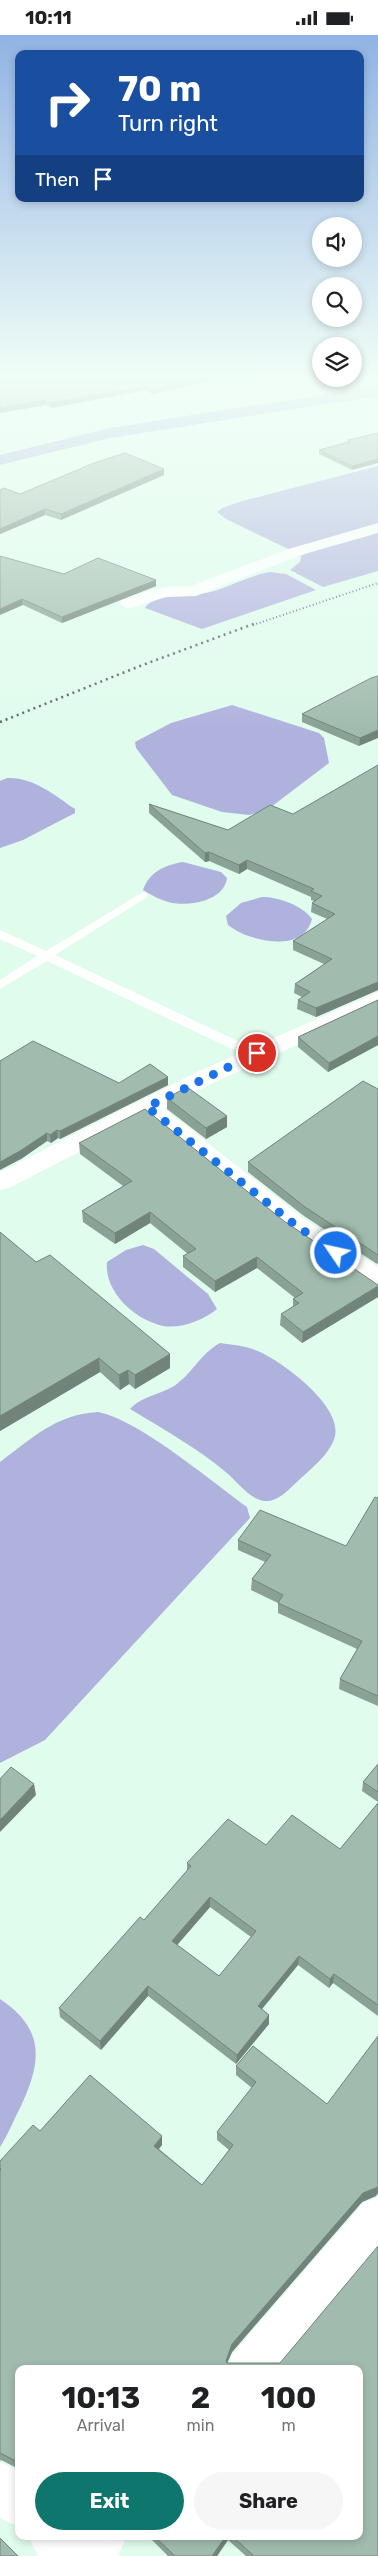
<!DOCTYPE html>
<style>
:root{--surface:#fff;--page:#f6f6f6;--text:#202124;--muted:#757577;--accent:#0f766e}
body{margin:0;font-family:Rubik,sans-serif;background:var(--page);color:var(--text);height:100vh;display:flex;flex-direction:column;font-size:19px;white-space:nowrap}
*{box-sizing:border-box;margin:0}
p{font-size:16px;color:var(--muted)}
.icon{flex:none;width:28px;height:28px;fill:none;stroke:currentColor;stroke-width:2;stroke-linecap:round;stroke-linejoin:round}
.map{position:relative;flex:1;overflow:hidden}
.drawer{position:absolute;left:15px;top:2330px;width:348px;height:175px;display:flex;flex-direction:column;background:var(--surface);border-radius:10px;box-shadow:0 2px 8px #0003}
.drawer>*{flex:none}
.top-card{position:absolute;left:15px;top:15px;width:349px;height:152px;border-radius:10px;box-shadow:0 2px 8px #0003;background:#1a4fa0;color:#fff;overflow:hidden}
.fabs{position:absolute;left:312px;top:182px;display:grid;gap:10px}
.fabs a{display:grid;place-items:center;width:50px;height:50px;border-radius:50%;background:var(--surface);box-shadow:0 2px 8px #0003;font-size:25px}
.pin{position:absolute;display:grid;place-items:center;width:42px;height:42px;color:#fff;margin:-21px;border:2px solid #fff;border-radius:50%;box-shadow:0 1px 5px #0007}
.me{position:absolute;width:55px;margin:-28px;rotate:304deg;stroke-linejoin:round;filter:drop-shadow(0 0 4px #0008)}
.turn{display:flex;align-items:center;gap:18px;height:105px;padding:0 20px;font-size:22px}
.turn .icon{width:65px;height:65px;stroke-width:2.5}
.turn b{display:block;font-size:35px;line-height:42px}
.then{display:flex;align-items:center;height:48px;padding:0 20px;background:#0003;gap:10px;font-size:19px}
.eta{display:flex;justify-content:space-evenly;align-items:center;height:85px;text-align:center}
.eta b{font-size:30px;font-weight:700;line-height:35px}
.action{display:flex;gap:10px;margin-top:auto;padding:10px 20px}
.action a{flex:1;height:58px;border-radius:30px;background:var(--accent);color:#fff;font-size:20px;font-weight:700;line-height:58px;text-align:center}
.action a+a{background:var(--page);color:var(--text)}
.status{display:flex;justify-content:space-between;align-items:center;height:35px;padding:0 25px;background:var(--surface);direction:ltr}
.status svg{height:14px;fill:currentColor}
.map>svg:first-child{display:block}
.water{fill:#b0b2de}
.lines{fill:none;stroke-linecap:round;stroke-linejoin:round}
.canal{fill:#b0b2de;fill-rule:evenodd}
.lane{fill:#fff;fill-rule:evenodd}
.street{fill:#fff;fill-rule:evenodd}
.secondary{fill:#fff;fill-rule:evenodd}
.rail-far1{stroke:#586860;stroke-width:2;stroke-dasharray:1 2.5;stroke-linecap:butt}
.rail{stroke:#586860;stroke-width:2.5;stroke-dasharray:2 4;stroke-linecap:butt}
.wall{fill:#8aa296;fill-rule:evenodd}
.shaded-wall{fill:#71847a}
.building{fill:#a1bcae;stroke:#71847a;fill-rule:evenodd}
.route{stroke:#1a73e8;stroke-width:9;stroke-dasharray:0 16.2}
</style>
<div class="status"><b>10:11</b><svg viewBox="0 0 49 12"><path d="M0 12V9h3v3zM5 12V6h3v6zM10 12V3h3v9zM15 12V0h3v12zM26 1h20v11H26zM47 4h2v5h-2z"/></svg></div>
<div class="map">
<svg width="378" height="2521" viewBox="0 0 378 2521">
<rect width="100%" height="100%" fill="#e0fced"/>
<g class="water">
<polygon points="378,431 378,490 288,514 226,484 217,477 222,473 242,466"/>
<polygon points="378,496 378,536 323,552 290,535 300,527 301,521 304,519"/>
<path d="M270,537L286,539L316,555L202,594L145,573C153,559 186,561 200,559C224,556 246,541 270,537Z"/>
<polygon points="232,670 319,698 324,703 329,728 267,775 249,780 222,777 172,760 136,713 135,707 171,688"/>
<path d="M7,743C34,742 54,760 75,774V778L23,805L0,813V746Z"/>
<path d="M183,827L221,837L227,843C224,866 190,871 172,868C162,866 151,860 143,855C149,837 165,830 183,827Z"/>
<path d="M262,862C278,862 302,870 312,884C303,920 248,906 228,890L226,881L241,868Z"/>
<path d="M143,1210L154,1214L208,1259L217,1274C204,1285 181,1294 163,1291C135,1285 104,1257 107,1227L126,1215Z"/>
<path d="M220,1308C234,1310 248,1311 260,1317C284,1328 342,1371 335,1401C331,1418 312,1433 300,1444C290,1453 279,1467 265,1466C251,1465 238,1448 228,1439C199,1414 163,1394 130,1374C142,1361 159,1360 174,1351C192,1339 201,1318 220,1308Z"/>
<path d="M98,1377C139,1385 211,1446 247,1472L250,1483L45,1705L0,1728V1427C32,1403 57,1379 98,1377Z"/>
<path d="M0,1964C45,1994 42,2026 21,2071C14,2084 8,2100 0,2112Z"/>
</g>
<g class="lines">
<polygon class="canal" points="378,351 378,361 110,403 0,430 0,420 110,393"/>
<polygon class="lane" points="143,857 147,858 147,862 55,920 242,1008 243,1011 242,1014 232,1014 47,926 0,954 0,945 37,921 0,904 0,895 46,916"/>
<g class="street">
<path d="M378,488V498L301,520L196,561L166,562L128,574L120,569L122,565C144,557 165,549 188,552L289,514Z"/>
<polygon points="147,1065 156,1067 303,1183 378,1232 378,1254 368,1252 285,1195 138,1077 135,1072 138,1067"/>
<polygon points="378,2162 378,2215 278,2334 227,2334 233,2318 363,2168"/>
<polygon points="0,2427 19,2436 19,2492 0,2483"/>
<polygon points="28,2501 127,2501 118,2521 38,2521"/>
</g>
<polygon class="secondary" points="378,957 378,973 215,1047 9,1153 0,1155 0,1137 197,1037"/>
<polyline class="rail-far1" points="253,590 378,548"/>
<polyline class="rail" points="0,687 140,631 256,588"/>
</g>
<g class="wall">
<polygon points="0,343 215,345 152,359 145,355 51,373 45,370 0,378"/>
<polygon points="378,398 352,435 319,419 319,415 347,407 348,405"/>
<polygon points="164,434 164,440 61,485 45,480 0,499 0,455 20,459"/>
<polygon points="0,521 64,539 156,551 62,588 23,570"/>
<polygon points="378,641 359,711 302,687 302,679"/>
<polygon points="149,769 228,795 293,779 378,955 316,982 297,974 298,965 302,962 294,958 295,949 324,929 293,915 293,906 327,884 311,877 312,868 314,866 311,865 311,862 247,834 239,839 209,826 205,827 149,778"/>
<polygon points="378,965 378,1010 328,1037 298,1012 298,1002"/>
<polygon points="0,1026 119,1048 168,1042 168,1050 60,1104 58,1103 51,1108 47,1106 21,1124"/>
<polygon points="378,1054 378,1228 377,1229 304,1181 248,1137 248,1127"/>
<polygon points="167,1063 227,1081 227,1092 206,1104 167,1074"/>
<polygon points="79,1108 378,1262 302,1308 280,1290 281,1279 293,1272 293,1264 295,1263 257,1233 215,1257 183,1232 183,1221 188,1219 150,1188 115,1209 83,1187 82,1176 123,1151 80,1119"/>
<polygon points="0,1197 36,1227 170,1333 135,1354 129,1349 120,1355 100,1337 0,1396"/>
<polygon points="378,1463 378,1671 339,1654 340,1644 357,1614 278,1578 278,1568 251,1555 252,1544 265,1527 238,1515 238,1505 346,1511"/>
<polygon points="378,1729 378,1767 362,1756 363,1747"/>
<path d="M378,1768V1981L333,1948L329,1953L298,1930L262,1974L269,1980V1989L236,2029L148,1961L101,2015L60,1982L59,1973L144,1885L187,1836V1828L266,1810L340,1814ZM210,1872L251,1902L219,1941L177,1910Z"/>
<polygon points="253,2011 376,2161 362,2167 232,2317 227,2328 378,2521 246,2521 228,2505 217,2521 168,2521 148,2501 359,2501 19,2434 1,2425 0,2426 0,2126 40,2096 162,2110 159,2114 202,2150 229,2115 217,2105 217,2097 252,2053 236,2040 236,2031"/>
</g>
<g class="shaded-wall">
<polygon points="204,343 215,343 215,345 152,359 152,354"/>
<polygon points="145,351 145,355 51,373 50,368"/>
<polygon points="45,365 45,370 0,378 0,373"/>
<polygon points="378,424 378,428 352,435 352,431"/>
<polygon points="164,434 164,440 61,485 61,479"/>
<polygon points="45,474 45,480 0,499 0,494"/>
<polygon points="156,545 156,551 62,588 62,582"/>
<polygon points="22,564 23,570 0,580 0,574"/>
<polygon points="378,695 378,703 359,711 360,703"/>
<polygon points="209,817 209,826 205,827 205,818"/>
<polygon points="247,825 247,834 239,839 239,830"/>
<polygon points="378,947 378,955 316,982 316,973"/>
<polygon points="378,1001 378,1010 328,1037 329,1028"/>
<polygon points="168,1042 168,1050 60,1104 60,1096"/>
<polygon points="227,1081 227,1092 206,1104 206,1093"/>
<polygon points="57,1095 58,1103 51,1108 50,1100"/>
<polygon points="47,1098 47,1106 21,1124 0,1135 0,1127"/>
<polygon points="150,1177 150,1188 115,1209 115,1198"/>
<polygon points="257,1222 257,1233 215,1257 215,1246"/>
<polygon points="378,1251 378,1262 302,1308 303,1297"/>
<polygon points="170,1319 170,1333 135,1354 135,1340"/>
<polygon points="99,1323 100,1337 0,1396 0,1381"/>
<polygon points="128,1335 129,1349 120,1355 119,1340"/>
<polygon points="34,1749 36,1760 0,1797 0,1785"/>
<polygon points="210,1862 210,1872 172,1916 172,1906"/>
<polygon points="299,1921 298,1930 257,1980 258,1971"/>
<polygon points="334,1939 333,1948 329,1953 330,1944"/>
<polygon points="148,1951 148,1961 101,2015 100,2006"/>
<polygon points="269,1980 269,1989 236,2029 237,2020"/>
<polygon points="162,2101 162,2110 154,2119 154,2111"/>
<polygon points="378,2152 378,2158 376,2161 362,2167 232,2317 225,2333 226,2326 232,2309 363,2158"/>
<polygon points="226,2501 228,2501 228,2505 217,2521 212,2521"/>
</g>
<g class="building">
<polygon points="0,343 204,343 152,354 145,351 50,368 45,365 0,373"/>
<polygon points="378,398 378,424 352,431 319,415 350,407 348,405"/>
<polygon points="125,418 164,434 61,479 45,474 0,494 0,455 4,453 20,459 94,428"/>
<polygon points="0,521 64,539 98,523 156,545 62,582 22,564 0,574"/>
<polygon points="378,641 378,695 360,703 302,679 371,643"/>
<polygon points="378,730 378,947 316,973 298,965 310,957 295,949 332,924 293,906 335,879 312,868 322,861 311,856 314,854 247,825 239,830 209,817 205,818 149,769 228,795 270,770 293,779"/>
<polygon points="378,965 378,1001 329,1028 298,1002"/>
<polygon points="33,1006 119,1048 150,1029 168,1042 60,1096 57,1095 50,1100 47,1098 20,1116 0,1127 0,1026"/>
<polygon points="363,1046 378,1054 378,1220 305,1172 248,1127"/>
<polygon points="187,1052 227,1081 206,1093 167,1063"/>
<polygon points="145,1074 284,1186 378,1250 378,1251 303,1297 281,1279 299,1268 293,1264 303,1258 257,1222 215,1246 183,1221 196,1214 150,1177 115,1198 82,1176 132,1146 79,1108"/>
<polygon points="0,1197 36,1227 50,1220 170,1319 135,1340 128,1335 119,1340 99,1323 0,1381"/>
<polygon points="375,1462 378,1463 378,1661 340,1644 362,1606 278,1568 283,1560 252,1544 271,1520 238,1505 260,1475 346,1511"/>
<polygon points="378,1729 378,1757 363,1747"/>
<polygon points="11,1732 34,1749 0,1785 0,1744"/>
<path d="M378,1768V1970L334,1939L330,1944L299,1921L258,1971L269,1980L237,2020L148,1951L100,2006L59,1973L140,1882L144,1885L191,1831L187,1828L228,1784L266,1810L292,1780L340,1814ZM210,1862L256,1896L219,1941L172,1906Z"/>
<polygon points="378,2001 378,2152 363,2158 232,2309 226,2326 227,2328 280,2328 378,2211 378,2521 254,2521 232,2501 359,2501 359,2334 19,2334 19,2435 18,2427 0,2418 0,2135 1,2134 0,2133 0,2126 33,2090 40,2096 90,2040 162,2101 154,2111 202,2150 233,2110 217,2097 256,2047 236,2031 253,2011 327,2069"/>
<polygon points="154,2501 226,2501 212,2521 175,2521"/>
<polygon points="0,2503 18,2521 0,2521"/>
</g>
<linearGradient id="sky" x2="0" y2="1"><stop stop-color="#91b3e4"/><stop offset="0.49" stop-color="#f1fef7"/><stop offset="1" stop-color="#f1fef7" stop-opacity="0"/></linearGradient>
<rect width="378" height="696" fill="url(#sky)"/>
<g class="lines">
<polyline class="route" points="257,1018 147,1072 294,1189 336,1218"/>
</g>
</svg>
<div class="fabs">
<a><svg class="icon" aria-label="sound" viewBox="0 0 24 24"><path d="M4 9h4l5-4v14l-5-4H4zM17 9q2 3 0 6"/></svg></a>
<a><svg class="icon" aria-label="search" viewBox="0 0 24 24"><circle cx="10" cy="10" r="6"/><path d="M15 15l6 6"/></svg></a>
<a><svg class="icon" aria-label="layers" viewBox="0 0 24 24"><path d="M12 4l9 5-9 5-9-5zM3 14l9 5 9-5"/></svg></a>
</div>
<div class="pin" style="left:257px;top:1018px;background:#d93025"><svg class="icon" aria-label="arrive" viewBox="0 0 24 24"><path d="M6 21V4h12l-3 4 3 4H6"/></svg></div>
<svg class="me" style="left:336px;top:1218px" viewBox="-20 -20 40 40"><circle r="17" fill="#1a73e8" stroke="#fff" stroke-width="3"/><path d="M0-11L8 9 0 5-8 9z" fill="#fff"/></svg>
<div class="top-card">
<div class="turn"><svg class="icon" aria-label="right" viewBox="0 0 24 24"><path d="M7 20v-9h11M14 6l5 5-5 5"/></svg><div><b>70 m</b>Turn right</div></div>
<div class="then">Then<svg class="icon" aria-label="arrive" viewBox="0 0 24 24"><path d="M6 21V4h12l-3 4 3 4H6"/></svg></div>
</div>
<section class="drawer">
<div class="eta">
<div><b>10:13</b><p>Arrival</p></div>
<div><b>2</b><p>min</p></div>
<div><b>100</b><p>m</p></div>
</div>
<div class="action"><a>Exit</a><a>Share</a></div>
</section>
</div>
